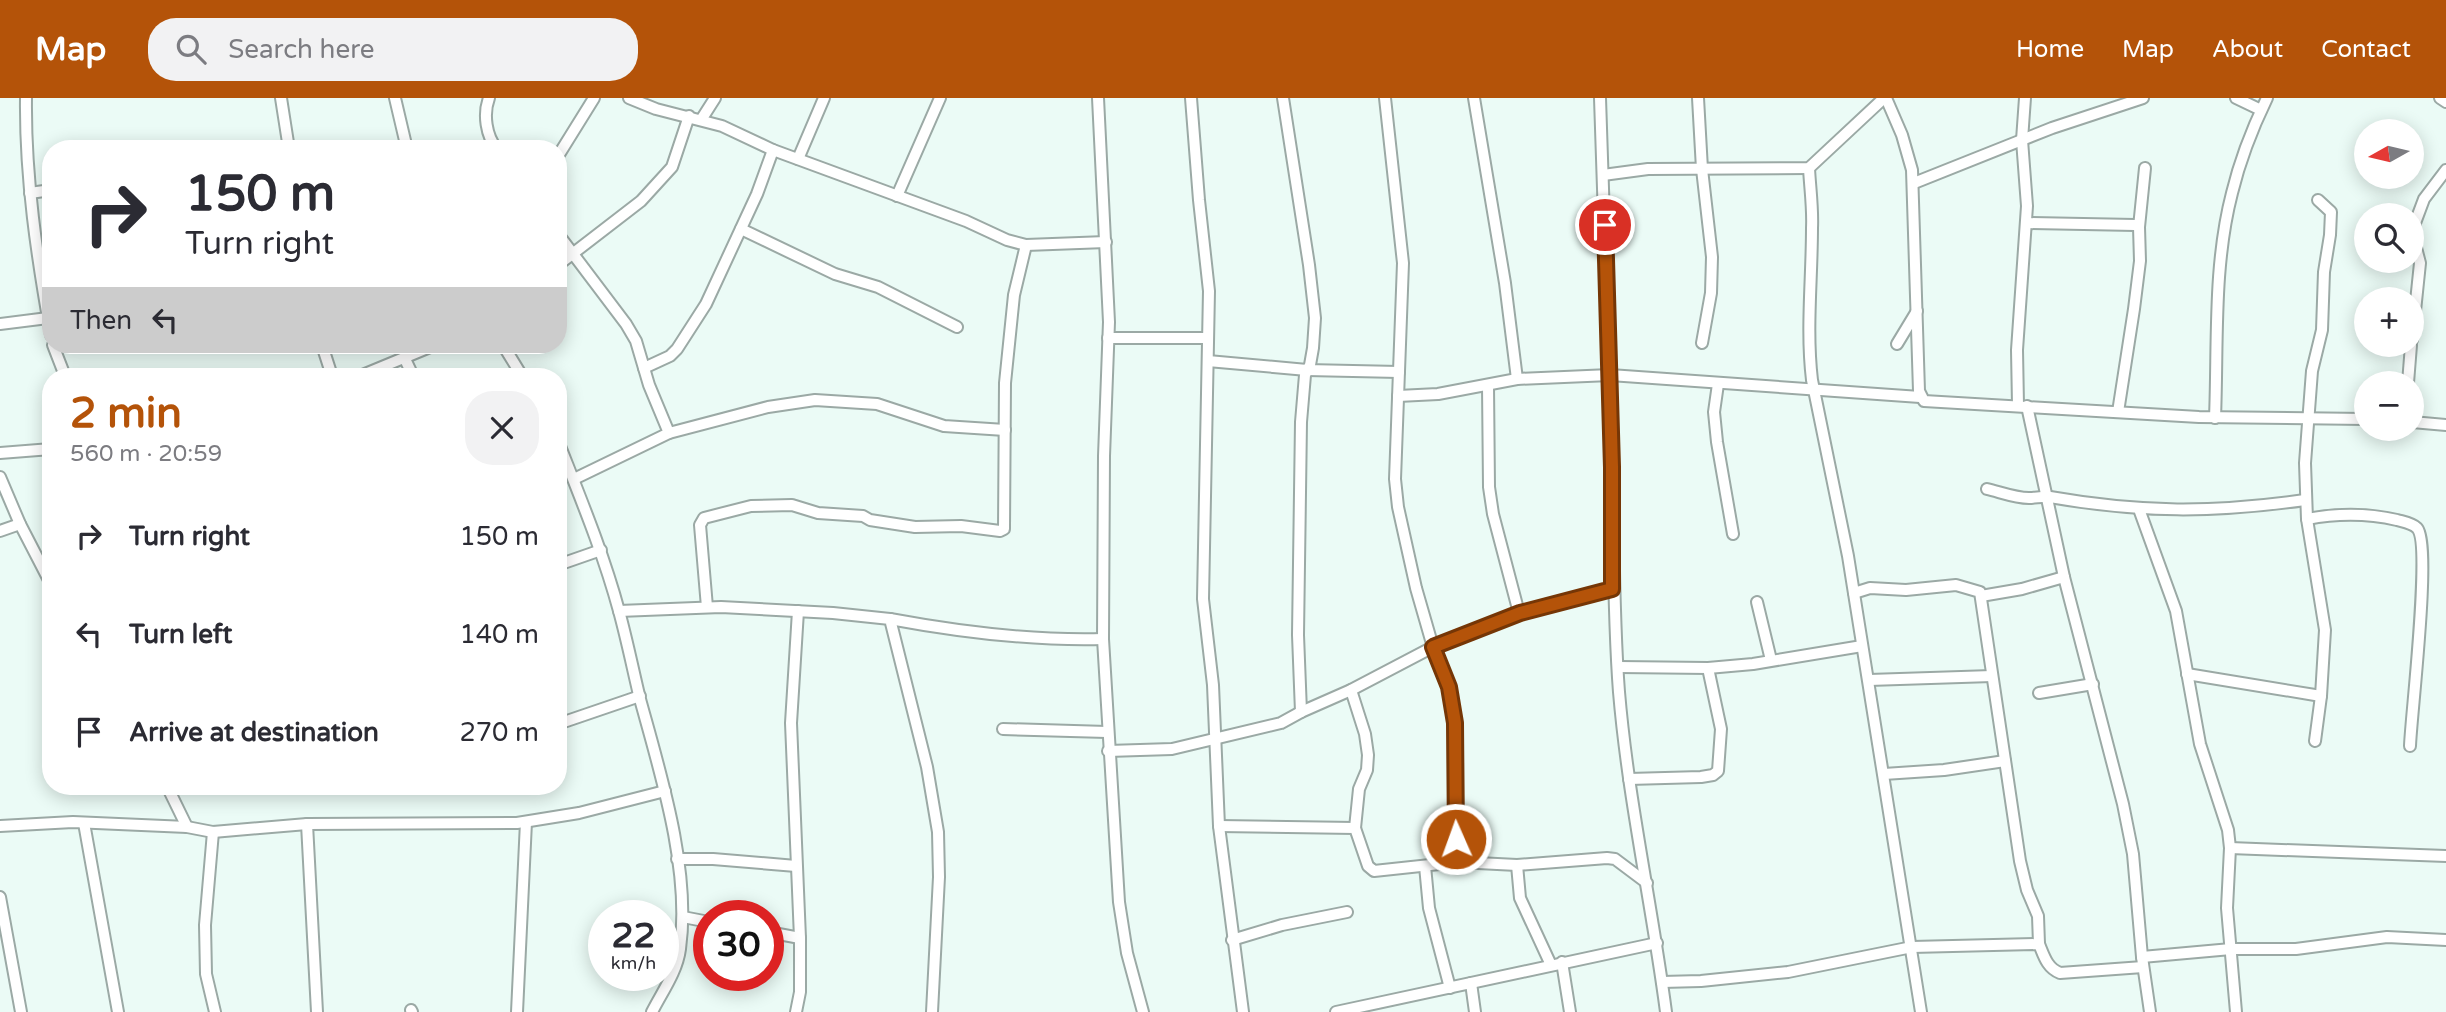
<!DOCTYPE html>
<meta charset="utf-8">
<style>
:root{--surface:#fff;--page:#f2f2f3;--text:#2b2b33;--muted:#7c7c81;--accent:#b45309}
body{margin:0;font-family:"Varela Round",sans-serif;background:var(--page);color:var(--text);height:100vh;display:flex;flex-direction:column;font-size:26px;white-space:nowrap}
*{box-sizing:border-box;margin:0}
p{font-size:23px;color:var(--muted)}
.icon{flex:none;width:38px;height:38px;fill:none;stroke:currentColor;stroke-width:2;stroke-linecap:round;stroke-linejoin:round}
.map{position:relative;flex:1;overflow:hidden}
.side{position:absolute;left:42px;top:270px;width:525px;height:427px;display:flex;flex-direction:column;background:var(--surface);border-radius:28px;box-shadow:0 4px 18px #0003}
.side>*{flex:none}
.top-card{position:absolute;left:42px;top:42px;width:525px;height:214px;border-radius:28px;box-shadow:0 4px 18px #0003;background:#fff;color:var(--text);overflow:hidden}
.needle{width:46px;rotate:262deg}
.tools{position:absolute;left:2354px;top:21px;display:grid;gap:14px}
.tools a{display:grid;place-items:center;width:70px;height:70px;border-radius:50%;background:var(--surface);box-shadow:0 4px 18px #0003;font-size:35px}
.speed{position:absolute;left:588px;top:802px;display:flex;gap:14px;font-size:35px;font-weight:700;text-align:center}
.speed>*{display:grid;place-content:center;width:91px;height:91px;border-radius:50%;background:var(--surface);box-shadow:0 4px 18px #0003;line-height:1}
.speed small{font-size:18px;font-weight:400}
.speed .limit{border:10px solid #d22;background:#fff;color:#111}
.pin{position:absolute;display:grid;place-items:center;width:60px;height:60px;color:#fff;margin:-30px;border:4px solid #fff;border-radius:50%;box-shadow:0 2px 7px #0007}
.me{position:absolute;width:77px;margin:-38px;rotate:358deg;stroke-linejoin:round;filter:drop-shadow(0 0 5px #0008)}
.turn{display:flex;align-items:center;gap:24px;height:147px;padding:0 28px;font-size:32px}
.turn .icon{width:91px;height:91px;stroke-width:2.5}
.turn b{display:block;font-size:49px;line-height:60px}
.then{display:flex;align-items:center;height:66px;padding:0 28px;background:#0003;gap:14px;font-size:26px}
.round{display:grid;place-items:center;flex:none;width:74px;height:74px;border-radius:28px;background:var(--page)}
.summary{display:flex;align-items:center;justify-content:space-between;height:119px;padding:0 28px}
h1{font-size:42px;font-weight:700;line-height:52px;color:var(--accent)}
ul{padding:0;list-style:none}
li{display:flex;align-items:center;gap:21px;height:98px;padding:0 28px}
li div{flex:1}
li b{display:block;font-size:26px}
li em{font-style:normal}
header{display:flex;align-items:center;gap:42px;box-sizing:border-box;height:98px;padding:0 35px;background:var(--accent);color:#fff}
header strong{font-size:33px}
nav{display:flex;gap:38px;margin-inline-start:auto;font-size:24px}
.search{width:490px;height:63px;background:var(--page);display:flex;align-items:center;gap:18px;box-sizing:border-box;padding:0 24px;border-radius:28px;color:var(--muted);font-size:26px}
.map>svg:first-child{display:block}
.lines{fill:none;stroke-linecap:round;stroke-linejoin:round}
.minor-casing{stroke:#9ba9a5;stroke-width:14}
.minor{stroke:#fff;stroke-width:10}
.route-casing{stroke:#753606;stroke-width:18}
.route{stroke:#b45309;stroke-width:12}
</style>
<header>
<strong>Map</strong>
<div class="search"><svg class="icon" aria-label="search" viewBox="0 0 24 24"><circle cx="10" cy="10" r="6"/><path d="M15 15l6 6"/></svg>Search here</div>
<nav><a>Home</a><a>Map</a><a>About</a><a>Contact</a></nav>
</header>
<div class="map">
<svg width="2446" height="914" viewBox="0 0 2446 914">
<rect width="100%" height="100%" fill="#ebfbf6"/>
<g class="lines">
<g class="minor-casing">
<g id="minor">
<path d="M26,0C25,79 37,159 51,237"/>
<polyline points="281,0 289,51"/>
<polyline points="395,0 407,51"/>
<path d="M489,0C483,16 486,38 497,51"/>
<polyline points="629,0 656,11 722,28 773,52 966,123 1007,142 1026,147 1106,144"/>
<polyline points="1098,0 1109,224 1104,358 1103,541 1119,804 1127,855 1143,914"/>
<polyline points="1191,0 1199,102 1209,193 1203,501 1213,587 1219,728 1243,914"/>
<polyline points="1283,0 1309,167 1315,220 1313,250 1310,267 1305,277 1301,324 1298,537 1301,614"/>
<polyline points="1385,0 1403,165 1395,381 1398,409 1416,490 1433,549 1449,589 1455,625 1454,681 1458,764"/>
<polyline points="1474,0 1505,185 1517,281"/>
<path d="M1600,0C1604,120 1609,240 1612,361C1614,439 1613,516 1619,594C1628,701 1652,807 1666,914"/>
<polyline points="1698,0 1702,71 1712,159 1711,195 1702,245"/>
<polyline points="1886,0 1902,37 1912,72 1919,293 1924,303 2199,319 2366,321"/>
<polyline points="2236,0 2261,12"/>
<polyline points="2440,0 2446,4"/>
<polyline points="701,22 715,0"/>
<polyline points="558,58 594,0"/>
<polyline points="798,61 824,0"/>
<path d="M1809,70C1810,90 1813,110 1812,130C1812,181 1806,232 1812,282L1848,458L1921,914"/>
<polyline points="1603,77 1648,71 1809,70 1884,0"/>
<polyline points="1914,85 2052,30 2143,0"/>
<polyline points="30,95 51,92"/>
<polyline points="897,98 940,0"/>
<polyline points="2026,125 2135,127 2139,129 2140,163 2134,211 2118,314"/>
<polyline points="2139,129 2145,70"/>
<polyline points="741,131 835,176 878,189 957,229"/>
<polyline points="558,136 626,226 636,243 649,287 669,335 574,381"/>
<polyline points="558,167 641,103 672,69 689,18"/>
<polyline points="0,226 48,220"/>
<polyline points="1108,240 1208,240"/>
<polyline points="2412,242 2420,165 2415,146 2415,125 2424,101 2446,72"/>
<polyline points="1897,246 1917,213"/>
<polyline points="53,247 65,278"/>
<polyline points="322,247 332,278"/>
<polyline points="503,247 522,278"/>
<polyline points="405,261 413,278"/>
<polyline points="1208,263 1307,272 1399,274"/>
<polyline points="644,270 670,258 677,251 706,206 757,96 773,52"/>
<polyline points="360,278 435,247"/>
<polyline points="2408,285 2411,247"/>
<polyline points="1718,286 1714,314 1717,344 1733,436"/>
<polyline points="1488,288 1489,389 1493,416 1519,515"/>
<polyline points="1398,298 1438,296 1517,281 1610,277 1920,299"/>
<polyline points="2018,307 2017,252 2027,108 2022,42 2025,0"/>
<polyline points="2027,308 2064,479 2123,706 2133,756 2142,859 2150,914"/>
<path d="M2215,320C2218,245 2213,168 2232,95C2240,62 2252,31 2267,0"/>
<polyline points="2412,324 2446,327"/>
<polyline points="669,335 768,309 815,302 877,306 944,328 1005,332"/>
<path d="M558,343C580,399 603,454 619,513C627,542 633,572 640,601C661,677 691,773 680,851C677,874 662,894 652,914"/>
<polyline points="0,355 51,351"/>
<polyline points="0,379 20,426 51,486"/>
<path d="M1987,391C2000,394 2015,400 2029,400C2036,400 2043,398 2050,399C2141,415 2213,415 2305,402"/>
<polyline points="2139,411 2176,513 2200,646 2228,732 2230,750 2227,810 2236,914"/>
<path d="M2307,421C2339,415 2366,415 2397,422C2404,424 2412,425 2417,430C2432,446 2411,617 2410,648"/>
<polyline points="0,433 20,426"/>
<polyline points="558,467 601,452"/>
<polyline points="1854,495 1870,490 1906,492 1956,487 1980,494 2020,763 2027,792 2038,818 2039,846"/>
<polyline points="1981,498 2022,491 2064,479"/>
<polyline points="1757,504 1771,562"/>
<polyline points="707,509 700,427 704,420 751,408 792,407 818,415 863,418 870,422 915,429 961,428 1000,433 1004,431 1005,285 1014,197 1026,147"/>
<polyline points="619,513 721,509 833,515 890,521 927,669 938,734 939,779 932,914"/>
<path d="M890,521C960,534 1031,543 1103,541"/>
<polyline points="1619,569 1708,570 1753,566 1862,548"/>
<polyline points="2187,576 2321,598"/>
<polyline points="1869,582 1992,578"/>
<polyline points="1351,592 1365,636 1368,657 1367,672 1359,691 1355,730"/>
<polyline points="2039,595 2093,586"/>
<polyline points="558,626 640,598"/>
<polyline points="1003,631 1107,634"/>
<polyline points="2315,643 2321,598 2325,532 2307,421 2305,365 2312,273 2322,232 2324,174 2330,137 2331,114 2318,102"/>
<polyline points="1108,653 1172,651 1281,625 1301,614 1351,592 1433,549 1519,515 1612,491"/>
<polyline points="1884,676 1944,672 2005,663"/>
<polyline points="1629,681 1701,679 1713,677 1718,673 1721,631 1708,570"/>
<polyline points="167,688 187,729"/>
<polyline points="84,725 118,914"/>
<polyline points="307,726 317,914"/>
<polyline points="0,728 73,724 187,729 213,734 307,726 517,725 579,715 665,693"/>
<polyline points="1219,728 1355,730 1368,768 1374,773 1458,764 1517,767 1607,760 1615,761 1647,785"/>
<polyline points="213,734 205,827 206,876 215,914"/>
<polyline points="2230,750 2446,758"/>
<polyline points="677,761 713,761 796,768"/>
<polyline points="1517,767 1520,800 1551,867"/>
<polyline points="1425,768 1429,810 1450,890"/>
<polyline points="0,799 21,914"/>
<polyline points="683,819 709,824"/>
<polyline points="768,834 800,840"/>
<polyline points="1232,842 1282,827 1347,814"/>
<polyline points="2142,859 2231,851 2296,851 2387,839 2446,842"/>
<polyline points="1562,864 1570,914"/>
<path d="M1662,884L1701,883L1788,874L1912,849L2039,846C2044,858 2047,870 2060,875L2143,869"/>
<polyline points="1471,885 1475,914"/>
<polyline points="411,912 412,914"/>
<polyline points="517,914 526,724"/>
<polyline points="796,914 800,894 800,840 791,625 798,513"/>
<polyline points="1336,914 1657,845"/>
</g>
</g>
<use href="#minor" class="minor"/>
</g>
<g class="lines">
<g class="route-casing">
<polyline id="route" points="1456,741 1455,625 1449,589 1433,549 1520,515 1612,491 1612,369 1605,127"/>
</g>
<use href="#route" class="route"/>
</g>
</svg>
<div class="tools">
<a><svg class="needle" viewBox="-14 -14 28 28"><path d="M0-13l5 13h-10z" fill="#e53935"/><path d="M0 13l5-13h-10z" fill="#7c7c81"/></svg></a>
<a><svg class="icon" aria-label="search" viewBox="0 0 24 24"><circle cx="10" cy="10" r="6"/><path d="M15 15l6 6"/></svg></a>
<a>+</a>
<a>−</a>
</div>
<div class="speed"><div>22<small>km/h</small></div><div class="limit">30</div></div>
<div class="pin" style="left:1605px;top:127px;background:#d93025"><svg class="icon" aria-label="arrive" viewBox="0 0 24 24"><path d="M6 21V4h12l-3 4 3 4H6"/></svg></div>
<svg class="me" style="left:1456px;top:741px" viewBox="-20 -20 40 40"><circle r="17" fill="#b45309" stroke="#fff" stroke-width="3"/><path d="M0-11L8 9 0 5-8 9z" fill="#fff"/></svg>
<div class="top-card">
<div class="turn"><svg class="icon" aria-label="right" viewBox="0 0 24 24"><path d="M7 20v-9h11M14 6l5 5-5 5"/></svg><div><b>150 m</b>Turn right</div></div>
<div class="then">Then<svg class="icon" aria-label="left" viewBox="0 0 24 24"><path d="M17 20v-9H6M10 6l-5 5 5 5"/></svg></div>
</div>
<section class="side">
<div class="summary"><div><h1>2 min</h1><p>560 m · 20:59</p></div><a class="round"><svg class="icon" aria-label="close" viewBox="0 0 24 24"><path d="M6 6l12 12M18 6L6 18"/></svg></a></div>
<ul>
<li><svg class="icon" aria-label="right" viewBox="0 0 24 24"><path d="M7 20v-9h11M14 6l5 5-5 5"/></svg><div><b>Turn right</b></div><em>150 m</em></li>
<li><svg class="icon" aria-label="left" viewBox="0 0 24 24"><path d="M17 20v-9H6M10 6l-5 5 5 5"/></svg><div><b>Turn left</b></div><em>140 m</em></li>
<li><svg class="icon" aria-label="arrive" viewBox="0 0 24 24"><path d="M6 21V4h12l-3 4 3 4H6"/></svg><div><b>Arrive at destination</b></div><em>270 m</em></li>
</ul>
</section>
</div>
